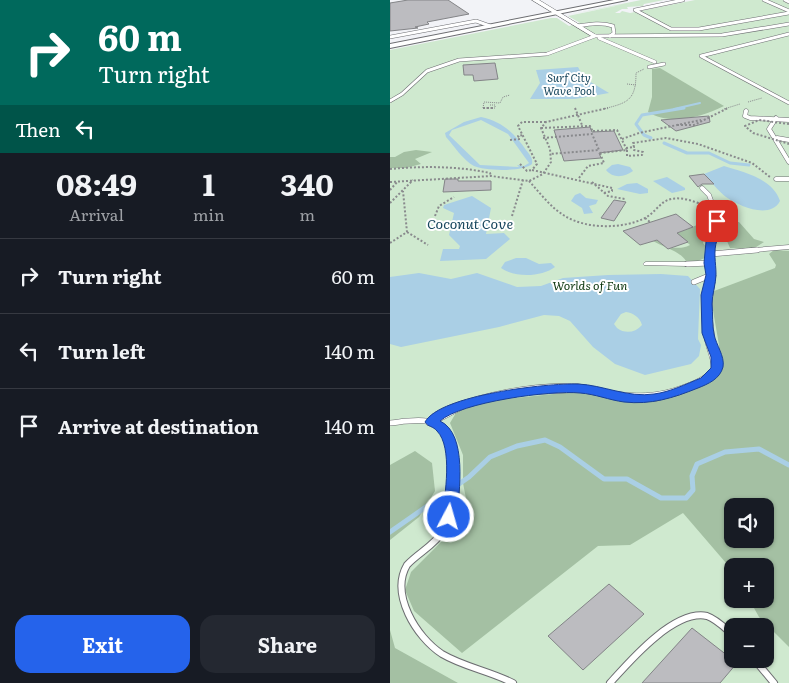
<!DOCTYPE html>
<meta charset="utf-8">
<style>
:root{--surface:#171b24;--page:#242831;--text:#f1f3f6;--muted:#9ea1a6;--line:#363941;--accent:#2563eb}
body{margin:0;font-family:Literata,serif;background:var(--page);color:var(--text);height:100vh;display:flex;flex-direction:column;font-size:19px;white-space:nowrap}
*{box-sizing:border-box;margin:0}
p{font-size:16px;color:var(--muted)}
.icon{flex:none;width:28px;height:28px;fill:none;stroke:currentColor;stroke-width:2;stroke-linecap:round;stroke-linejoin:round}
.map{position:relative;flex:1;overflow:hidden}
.panel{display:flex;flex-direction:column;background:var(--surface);width:390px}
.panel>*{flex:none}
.guide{background:#00695c;color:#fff;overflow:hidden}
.tools{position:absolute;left:334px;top:498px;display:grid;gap:10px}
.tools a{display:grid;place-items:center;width:50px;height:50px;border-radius:10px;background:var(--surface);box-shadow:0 1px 4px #0004;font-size:25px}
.pin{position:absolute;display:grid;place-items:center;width:42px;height:42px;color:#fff;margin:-21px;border-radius:10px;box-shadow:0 2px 8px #0006}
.me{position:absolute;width:55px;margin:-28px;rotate:6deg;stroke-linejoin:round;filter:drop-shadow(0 0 4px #0008)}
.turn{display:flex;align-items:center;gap:18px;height:105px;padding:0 15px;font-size:22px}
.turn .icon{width:65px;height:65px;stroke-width:2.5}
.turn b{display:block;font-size:35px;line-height:42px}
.then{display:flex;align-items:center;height:48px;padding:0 15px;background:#0003;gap:10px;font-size:19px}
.eta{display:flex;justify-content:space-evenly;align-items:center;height:85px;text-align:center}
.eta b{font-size:30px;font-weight:700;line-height:35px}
.cta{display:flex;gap:10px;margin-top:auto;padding:10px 15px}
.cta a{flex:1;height:58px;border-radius:15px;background:var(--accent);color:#fff;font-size:20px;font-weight:700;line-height:58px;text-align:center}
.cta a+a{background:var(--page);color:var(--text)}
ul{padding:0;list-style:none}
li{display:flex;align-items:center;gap:15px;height:75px;padding:0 15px;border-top:1px solid var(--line)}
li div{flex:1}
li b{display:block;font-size:19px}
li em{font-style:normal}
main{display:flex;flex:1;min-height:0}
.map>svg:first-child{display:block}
.green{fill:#cfe9cf;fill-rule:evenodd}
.forest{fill:#a4c0a3;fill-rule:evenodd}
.water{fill:#aacfe5;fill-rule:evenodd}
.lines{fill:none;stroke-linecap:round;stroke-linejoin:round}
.stream-far2{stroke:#aacfe5;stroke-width:2}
.stream-far1{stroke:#aacfe5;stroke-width:3}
.stream{stroke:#aacfe5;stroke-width:5}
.building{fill:#bcbcc0;stroke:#838487}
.service-far3-casing{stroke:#6c6d71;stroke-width:4}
.service-far2-casing{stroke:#6c6d71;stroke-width:5}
.service-far1-casing{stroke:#6c6d71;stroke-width:6}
.service-casing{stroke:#6c6d71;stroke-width:8}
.pedestrian-casing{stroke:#6c6d71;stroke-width:1}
.minor-casing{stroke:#6c6d71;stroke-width:1}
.tertiary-casing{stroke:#6c6d71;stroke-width:2}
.path-far1{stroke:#898a8d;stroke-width:1;stroke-dasharray:1 1;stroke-linecap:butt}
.path{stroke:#898a8d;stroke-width:2;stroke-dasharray:2 2;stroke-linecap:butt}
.service-far3{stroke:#fff;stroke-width:3}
.service-far2{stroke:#fff;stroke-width:4}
.service-far1{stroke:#fff;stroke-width:5}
.service{stroke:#fff;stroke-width:6}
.pedestrian{fill:#fff;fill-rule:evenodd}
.minor{fill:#fff;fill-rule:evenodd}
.tertiary{fill:#fff;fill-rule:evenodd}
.path-bridge{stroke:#898a8d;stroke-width:2;stroke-dasharray:2 2;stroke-linecap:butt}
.route{fill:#2563eb;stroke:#184099}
.labels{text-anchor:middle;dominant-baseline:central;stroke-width:4;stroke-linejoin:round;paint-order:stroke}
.far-water-label{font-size:11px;font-style:italic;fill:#17465d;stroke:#fff}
.park-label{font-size:12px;font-style:italic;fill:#0e3811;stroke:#fff}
.water-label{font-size:14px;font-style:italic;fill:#17465d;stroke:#fff}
</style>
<main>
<section class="panel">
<div class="guide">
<div class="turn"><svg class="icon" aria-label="right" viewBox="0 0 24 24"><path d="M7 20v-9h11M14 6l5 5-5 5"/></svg><div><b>60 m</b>Turn right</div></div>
<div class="then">Then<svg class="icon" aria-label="left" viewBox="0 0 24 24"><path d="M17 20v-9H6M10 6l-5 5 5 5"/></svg></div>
</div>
<div class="eta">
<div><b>08:49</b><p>Arrival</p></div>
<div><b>1</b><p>min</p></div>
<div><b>340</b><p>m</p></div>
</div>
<ul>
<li><svg class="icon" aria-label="right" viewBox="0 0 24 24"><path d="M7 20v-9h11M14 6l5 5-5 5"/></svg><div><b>Turn right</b></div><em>60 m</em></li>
<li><svg class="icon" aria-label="left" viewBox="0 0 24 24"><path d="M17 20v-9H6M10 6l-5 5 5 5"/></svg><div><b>Turn left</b></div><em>140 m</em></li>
<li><svg class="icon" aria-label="arrive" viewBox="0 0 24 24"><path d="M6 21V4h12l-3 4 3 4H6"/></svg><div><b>Arrive at destination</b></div><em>140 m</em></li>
</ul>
<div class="cta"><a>Exit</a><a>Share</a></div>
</section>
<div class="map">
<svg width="399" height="683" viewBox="0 0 399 683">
<rect width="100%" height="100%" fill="#f2f3f7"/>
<path class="green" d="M251,0H274L254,4L253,6L237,7L238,9H232L225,13H230L232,11L240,13L305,0H399V683H0V50L161,18H167L179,26L190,23L178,16L235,4L178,15ZM342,506H375V539H342ZM342,566H375V599H342ZM342,626H375V659H342Z"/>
<g class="forest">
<path d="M270,68L334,106C312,117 280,126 258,112L262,97V69Z"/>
<polygon points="26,150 42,152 25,159 31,164 16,168 0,168 0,157 5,157 14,152"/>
<path d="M317,221L323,223L322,230L317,229L313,243L317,248V257L308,261H296C290,251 273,247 263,241L267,240L278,249C286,246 291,250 300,245L287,233Z"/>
<polygon points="331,222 349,222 364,239 374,242 363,249 340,248 337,241 326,240 331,231"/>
<path d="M384,250L399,251V647L369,617L359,599H375V566H342V570L293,513L240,545L208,546L72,653L24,611L15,590L21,572L79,514L73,483V455L60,423L67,411L96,401L182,392L255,401L283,396L321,381L328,371L329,345L321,299L324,291L385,268L386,265L379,254ZM342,506H375V539H342Z"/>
<polygon points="25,451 42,463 45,491 29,517 0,540 0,465"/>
<polygon points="0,630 5,648 68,683 0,683"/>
</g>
<g class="water">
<polygon points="188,67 194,78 219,93 185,99 140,99 150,83 146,70"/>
<path d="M91,117C112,121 125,134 136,150C140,155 143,158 142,164C133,172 94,171 84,166C73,160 64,146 56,137L55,133L74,122ZM91,120L118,134L139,163L134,166L127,165L129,167L90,165L59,135L62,130Z"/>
<path d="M228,164L240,167L243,171C235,177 223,179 216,170L222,165Z"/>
<path d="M334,166C354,172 383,179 390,201C380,220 349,206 336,197C328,191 321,181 314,174Z"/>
<polygon points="277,177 295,188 295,190 282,193 263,181"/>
<polygon points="247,183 258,189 258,193 250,194 227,189 237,184"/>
<polygon points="190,193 196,198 208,200 206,204 199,206 203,213 194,214 192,208 181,201 185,195"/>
<polygon points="82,196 101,208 96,234 114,233 120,239 96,259 50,261 53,249 69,249 70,246 59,235 64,213 53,208 54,205"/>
<path d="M126,258H136L149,264L161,263L165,267C152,277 125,278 111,268L115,262Z"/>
<path d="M29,273L61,279L87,273L127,287L151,286L173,278L218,275L271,274L298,276L310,289L308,339L311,345L309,356L301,364L255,375L225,364L203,347L180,321L169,316L154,315L109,327L11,347L0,344V277ZM236,312C243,313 250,317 252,325C245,333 235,334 227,328L224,324L231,314Z"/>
</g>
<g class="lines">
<polyline class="stream-far2" points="284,109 310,103"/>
<g class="stream-far1">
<polyline points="261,138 254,135 246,124 252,115 294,108"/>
<polyline points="274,143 297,153 319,153 340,163 359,165"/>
</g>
<polyline class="stream" points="0,532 79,477 100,457 127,446 155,440 170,447 214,479 237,479 271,498 296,498 303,490 302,476 307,464 335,452 369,449 399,465"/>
</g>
<g class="building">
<polygon points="18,0 58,0 79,14 37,22 39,24 25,27 28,28 0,31 0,3"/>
<polygon points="105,63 108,79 84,81 83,75 74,75 73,65"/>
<polygon points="319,116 320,122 286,131 271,120"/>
<polygon points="200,127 202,132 224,131 233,150 209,153 211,158 174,161 164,130"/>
<polygon points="314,174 324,184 312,184 308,187 299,176"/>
<polygon points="55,179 68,179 68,181 101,181 101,190 53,192"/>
<polygon points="224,200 236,202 224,221 211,218"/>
<polygon points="286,214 303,227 287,233 298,242 278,249 267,240 250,245 233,231"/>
<polygon points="219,584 254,614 193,670 158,636"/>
<polygon points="302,628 347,663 330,683 252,683"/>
</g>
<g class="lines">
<g class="service-far3-casing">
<g id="service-far3">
<polyline points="293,0 245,10 281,29 309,29 399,13"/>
<polyline points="374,0 399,11"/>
<polyline points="395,0 399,2"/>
<path d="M188,26C200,24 211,22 223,26L224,33L220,36"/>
<polyline points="399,34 311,56 399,103"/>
<polyline points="0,37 86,21 100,26"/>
<polyline points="209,38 265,62"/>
<polyline points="259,67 274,64"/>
<polyline points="0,101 12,94 37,71 69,60 157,54 205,36 332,35 399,24"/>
</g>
</g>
<g class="service-far2-casing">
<g id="service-far2">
<polyline points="356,111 355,116 360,118 399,120"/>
<polyline points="386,118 379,129 399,162"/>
<polyline points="387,138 399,140"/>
<polyline points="386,179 399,179"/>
<polyline points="312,188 319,195 323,206"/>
<polyline points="320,251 327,221"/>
<polyline points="353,251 399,247"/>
</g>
</g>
<g class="service-far1-casing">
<g id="service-far1">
<polyline points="321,254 367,250"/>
<polyline points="297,264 319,263"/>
<polyline points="304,282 321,275 320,250"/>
<path d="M0,423C20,421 50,414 59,438"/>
</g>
</g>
<g class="service-casing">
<g id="service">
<path d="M58,437C67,465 67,504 53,531C45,545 28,553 17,565C0,594 26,637 52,654C74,667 100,671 123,683"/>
<polyline points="364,659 384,683"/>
<path d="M220,683C239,662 284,609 317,616C326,619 335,628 342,634"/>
</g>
</g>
<g class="pedestrian-casing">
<polygon id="pedestrian" points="256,262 297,262 300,264 297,266 254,265 253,264 254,263"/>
</g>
<g class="minor-casing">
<g id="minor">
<polygon points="142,0 149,0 208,36 203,37"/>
<path d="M321,272L326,275L322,300V317L325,342L332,368L324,378L313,385L289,395L266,401H239L188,392L132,395L91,403L75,408L41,426L37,425L35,422C43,410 62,404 75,400C111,389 151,382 188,384C198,385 208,388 218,390C244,395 267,395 293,385C304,381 314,377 322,368C321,358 317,350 315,341C310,319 312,297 316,275Z"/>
</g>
</g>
<g class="tertiary-casing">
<polygon id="tertiary" points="224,0 237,0 0,48 0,44"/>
</g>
<g class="path-far1">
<polyline points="237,84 246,85"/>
<polyline points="358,102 372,98"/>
<polyline points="100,105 105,105 105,108 93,108 94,102 110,103 113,97 120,95"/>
<path d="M213,109C237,103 246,101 246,73L254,69"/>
<polyline points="334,109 350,104"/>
</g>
<g class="path">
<polyline points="93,108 105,108"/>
<polyline points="185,108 192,125"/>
<polyline points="156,122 132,122 128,126 147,164 142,170 222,188"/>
<polyline points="287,125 304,125 338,108"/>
<polyline points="151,128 200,126 203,132"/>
<polyline points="203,131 227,130 237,150 210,153"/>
<polyline points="153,138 202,134 209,150 160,154"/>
<polyline points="232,139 249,133 311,120"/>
<polyline points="120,140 130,139 128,136 133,135"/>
<polyline points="236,148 244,147 243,143 276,138 308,144 362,163 380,177"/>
<polyline points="237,150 237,156 252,155 253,152 244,150 244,147"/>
<polyline points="130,164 137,171 142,170"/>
<path d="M0,169C33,166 67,166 100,173L101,176"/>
<polyline points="189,178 198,166 214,163 210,153"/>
<path d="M139,181C150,193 161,208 175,216C196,229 231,229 253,219C262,215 267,207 274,202C286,194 304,201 315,206"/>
<polyline points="0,182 101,176 139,181 153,174 161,162 160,149 151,128 156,122 218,108"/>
<polyline points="202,182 218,196 235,199"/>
<polyline points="0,190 8,181"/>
<polyline points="214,193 222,191 222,188"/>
<polyline points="0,203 23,180"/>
<polyline points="45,216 49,206 64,197"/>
<polyline points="122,216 133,180"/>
<polyline points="255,218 260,222"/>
<polyline points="17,232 38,245"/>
<polyline points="0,243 17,232 13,191"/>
</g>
<use href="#service-far3" class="service-far3"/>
<use href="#service-far2" class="service-far2"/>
<use href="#service-far1" class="service-far1"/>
<use href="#service" class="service"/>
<use href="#pedestrian" class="pedestrian"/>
<use href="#minor" class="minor"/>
<use href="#tertiary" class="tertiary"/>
<polyline class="path-bridge" points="399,124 369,120 355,126 363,133 399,144"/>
</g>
<path class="route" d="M324,219H330C334,228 329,232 327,240C323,252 326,263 326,274C326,284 322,294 322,304C323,314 322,325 324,334C326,345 335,356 333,367C330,379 318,384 308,388C283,398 261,405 234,402C219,400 205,394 190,393C161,390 71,402 50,421C78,434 69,492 67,517L64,521H54L52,517C55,496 63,447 47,431C43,426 38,427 35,422C50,395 157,383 188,384C213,385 238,398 264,394C280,392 296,384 311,378L321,368V357L312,333L311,295L316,275L314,263L316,242L322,230Z"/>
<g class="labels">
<g class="far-water-label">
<text x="179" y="77">Surf City<tspan x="179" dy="13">Wave Pool</tspan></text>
</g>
<g class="park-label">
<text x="200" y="285">Worlds of Fun</text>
</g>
<g class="water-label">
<text x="80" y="223">Coconut Cove</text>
</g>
</g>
</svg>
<div class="tools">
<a><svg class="icon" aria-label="sound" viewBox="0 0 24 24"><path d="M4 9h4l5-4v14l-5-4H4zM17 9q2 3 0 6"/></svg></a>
<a>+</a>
<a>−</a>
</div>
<div class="pin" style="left:327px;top:221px;background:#d93025"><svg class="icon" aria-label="arrive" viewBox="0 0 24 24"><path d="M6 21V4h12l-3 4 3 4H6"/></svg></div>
<svg class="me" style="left:59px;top:517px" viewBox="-20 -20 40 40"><circle r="17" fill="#2563eb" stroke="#fff" stroke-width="3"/><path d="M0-11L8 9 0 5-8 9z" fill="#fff"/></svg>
</div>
</main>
